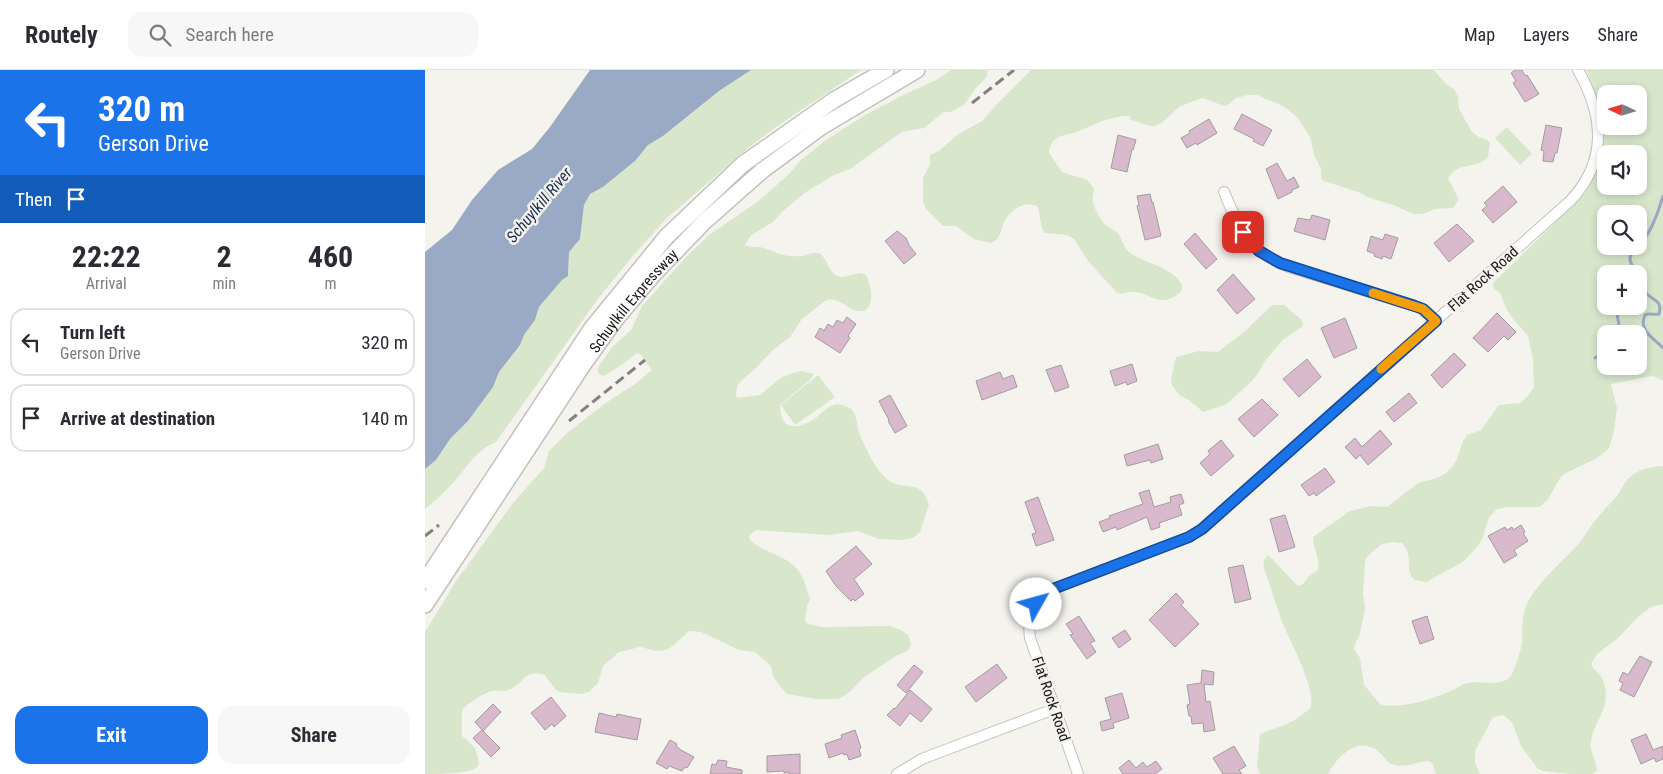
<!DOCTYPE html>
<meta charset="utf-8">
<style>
:root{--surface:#fff;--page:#f7f7f7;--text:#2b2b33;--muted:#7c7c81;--line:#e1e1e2;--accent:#1a73e8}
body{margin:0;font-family:"Roboto Condensed",sans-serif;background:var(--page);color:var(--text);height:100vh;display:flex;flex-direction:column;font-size:19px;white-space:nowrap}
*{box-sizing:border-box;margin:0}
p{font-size:16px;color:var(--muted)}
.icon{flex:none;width:28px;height:28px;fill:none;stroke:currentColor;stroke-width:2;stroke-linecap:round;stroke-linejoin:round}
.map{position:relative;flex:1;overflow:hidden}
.side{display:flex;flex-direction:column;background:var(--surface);width:425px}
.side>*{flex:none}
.guide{background:#1a73e8;color:#fff;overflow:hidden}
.needle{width:32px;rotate:274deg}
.controls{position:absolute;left:1172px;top:15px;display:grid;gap:10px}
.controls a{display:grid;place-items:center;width:50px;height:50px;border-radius:10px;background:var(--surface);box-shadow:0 2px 8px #0003;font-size:25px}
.pin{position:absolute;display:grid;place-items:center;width:42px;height:42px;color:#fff;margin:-21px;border-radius:10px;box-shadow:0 2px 8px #0006}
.me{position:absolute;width:55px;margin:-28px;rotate:52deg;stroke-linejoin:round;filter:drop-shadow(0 0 4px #0008)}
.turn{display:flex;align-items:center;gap:18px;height:105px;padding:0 15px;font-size:22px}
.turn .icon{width:65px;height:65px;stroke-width:2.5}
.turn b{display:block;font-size:35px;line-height:42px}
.then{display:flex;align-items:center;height:48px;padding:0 15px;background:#0003;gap:10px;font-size:19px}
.eta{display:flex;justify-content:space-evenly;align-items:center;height:85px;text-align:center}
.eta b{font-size:30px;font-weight:700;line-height:35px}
.cta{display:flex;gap:10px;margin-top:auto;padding:10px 15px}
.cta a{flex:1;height:58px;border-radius:15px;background:var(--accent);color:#fff;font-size:20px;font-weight:700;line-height:58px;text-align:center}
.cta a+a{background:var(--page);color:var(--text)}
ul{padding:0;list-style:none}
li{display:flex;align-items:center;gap:15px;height:68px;margin:0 10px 8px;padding:0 5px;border:2px solid var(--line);border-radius:15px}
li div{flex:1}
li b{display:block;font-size:19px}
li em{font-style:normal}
header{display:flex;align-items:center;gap:30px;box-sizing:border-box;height:70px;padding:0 25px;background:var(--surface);border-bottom:1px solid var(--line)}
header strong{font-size:24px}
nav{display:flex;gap:28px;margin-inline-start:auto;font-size:18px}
.search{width:350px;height:45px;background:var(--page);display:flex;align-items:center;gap:12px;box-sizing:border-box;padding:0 18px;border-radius:15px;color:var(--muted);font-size:19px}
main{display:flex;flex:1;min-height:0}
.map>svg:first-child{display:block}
.green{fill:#d8e7cc;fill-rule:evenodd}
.water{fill:#9aaac4}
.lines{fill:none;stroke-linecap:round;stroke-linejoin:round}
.stream{stroke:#9aaac4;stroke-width:3}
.building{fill:#d9bacc;stroke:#a29c9f}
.minor-casing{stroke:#c3c1bc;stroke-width:12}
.highway-casing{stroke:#c3c1bc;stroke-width:18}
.minor{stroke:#fff;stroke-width:10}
.highway{stroke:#fff;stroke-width:15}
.rail{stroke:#82817d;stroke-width:3;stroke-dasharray:10 5;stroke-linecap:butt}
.route-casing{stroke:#114b97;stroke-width:12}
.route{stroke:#1a73e8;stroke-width:9}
.slow{stroke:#f59e0b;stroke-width:9}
.labels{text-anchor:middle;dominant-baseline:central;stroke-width:5;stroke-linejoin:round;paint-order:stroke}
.street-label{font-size:15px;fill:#191816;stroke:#f5f3ee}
.water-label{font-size:16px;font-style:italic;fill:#182c51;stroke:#f5f3ee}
</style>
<header>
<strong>Routely</strong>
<div class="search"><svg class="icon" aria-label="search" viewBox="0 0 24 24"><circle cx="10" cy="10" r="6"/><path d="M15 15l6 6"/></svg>Search here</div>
<nav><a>Map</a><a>Layers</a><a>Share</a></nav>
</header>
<main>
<section class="side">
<div class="guide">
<div class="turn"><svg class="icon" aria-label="left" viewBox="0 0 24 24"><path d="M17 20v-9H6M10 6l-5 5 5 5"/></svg><div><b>320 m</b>Gerson Drive</div></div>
<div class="then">Then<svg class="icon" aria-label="arrive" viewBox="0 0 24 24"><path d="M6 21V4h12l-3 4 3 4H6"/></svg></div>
</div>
<div class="eta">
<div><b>22:22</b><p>Arrival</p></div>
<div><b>2</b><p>min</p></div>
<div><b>460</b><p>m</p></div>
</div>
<ul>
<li><svg class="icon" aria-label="left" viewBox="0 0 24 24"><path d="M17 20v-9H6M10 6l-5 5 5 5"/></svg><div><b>Turn left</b><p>Gerson Drive</p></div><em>320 m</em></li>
<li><svg class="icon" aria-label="arrive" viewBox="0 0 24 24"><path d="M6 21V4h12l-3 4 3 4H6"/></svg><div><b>Arrive at destination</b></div><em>140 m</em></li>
</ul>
<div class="cta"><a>Exit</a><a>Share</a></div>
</section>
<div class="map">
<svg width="1238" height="704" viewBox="0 0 1238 704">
<rect width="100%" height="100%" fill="#f5f3ee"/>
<g class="green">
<path d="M326,0H436L351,57L323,78L241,149L207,187L172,230L71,372C50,381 44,395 29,412C20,422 10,431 0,439V399L11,390L25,369L43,351L68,317L74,302L95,275L99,265L110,250L114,237L137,210L143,206L144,181L155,169L159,135L165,124L178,117L210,91L223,75L238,66L294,21Z"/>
<path d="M526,0H563L562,7L549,20L539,35L525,42H519L499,58L477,62L425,99L409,105L381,122L357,142L348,152L327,165L324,168L320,175C326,178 333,176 339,178C355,184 359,187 377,186C381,185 387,182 392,183C402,184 402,201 412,206C422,210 431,199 441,205C446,215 450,233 440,241C436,241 431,241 427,239C419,235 410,226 400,231L377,249L365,267L348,280L330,299L317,310L312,316L311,324L312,328L335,325L354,309L364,304L376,301L389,304L385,310L355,335C355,359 369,361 388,350C394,346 399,339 406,336C410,334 414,334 417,335C421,336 426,338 428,341C432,346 432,356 434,363C439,374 445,387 451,397C455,402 462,411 468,413C487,420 495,410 504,434L495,462L488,468L475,470L454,469L433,461L403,465L331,460L324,466L325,470C340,484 364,485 375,503C380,511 382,521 385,529L382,537L380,551L383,554L397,557L464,556L476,560L483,565L486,573L485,577L482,581L471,586L439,607L425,622L413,629H391L362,624L353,614L348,606L346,596L330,582L314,580L276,562L264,561L248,576L241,580L232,581L215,577L194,582L178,596L173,613L164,622L156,624L135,622L131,620L120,606L121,605C96,599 101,614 83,620C78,622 72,620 67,621C59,623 42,634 37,640V666C45,672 52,678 53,688C53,690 54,695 53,696C49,704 11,704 0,704V562L31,511L88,433L119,398L124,381L142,363L182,332L210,314L227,300L216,285L212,283L195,296L179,306L174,304L172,299L187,277L206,260L217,236L260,188L284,165L331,133L363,105L377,89L401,70L440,45L478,25L511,10Z"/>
<path d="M606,0H1009L1021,14L1029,19L1033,27L1034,39L1047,62L1054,67L1062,70L1065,73L1063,87C1052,100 1031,91 1023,109C1028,115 1029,122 1034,129L1028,138L1010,139L998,144H989L968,135L945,128L933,122L899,111L896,108V99L889,85L885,67L873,48L860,37L832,25H823L811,28L803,35L799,36L778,28L766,32L754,37L738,52L730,56H725L704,49L706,46H698L680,50L649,63L636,66L628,71L624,80L625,84L637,102L662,110L669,118C669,122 667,129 668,133C670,140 676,151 682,156C685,158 689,160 692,162C698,169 698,179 707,184C722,194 746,197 756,213C762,223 744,231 736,230C727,229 720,223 711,222C704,221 699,225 692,223L663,191L649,169L642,165L620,163L617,159L613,137C603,130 589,137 582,147C575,156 578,170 565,173L549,169L531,156H518L501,139L498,131V108L505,95V85L514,81L532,65L557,51L575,31Z"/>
<path d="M1161,0H1238V311L1230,307L1226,306L1186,314L1192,338L1189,361L1184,378L1180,382L1170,389L1139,404L1135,408L1122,431L1114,437H1083L1072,439L1064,447L1058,467L1053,476L1038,492L1001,512L990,510L986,506C981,492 988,486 977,473L967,472L957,474L945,484L941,488L940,494L938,523L940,538L935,564L930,574L929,579L935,588L939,615L956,635C980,638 1004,630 1026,621C1032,618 1037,614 1043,613C1055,610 1073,617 1084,608C1089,604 1096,580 1097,573C1098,561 1096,551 1100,539C1109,514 1138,492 1155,472C1160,466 1164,459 1168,453C1175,444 1183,436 1191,427C1197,420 1200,409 1209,404C1218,398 1227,397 1238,396V534L1226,537L1213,547L1193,568L1172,584L1166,594C1169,601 1175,603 1178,610C1189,642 1165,650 1166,678C1167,686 1172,693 1172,701L1168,704H1145L1118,701L1113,699L1096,676L1087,652L1078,645L1068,647L1050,681V693L1055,704H1011L1007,693L1003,691C991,692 981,698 969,695C961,693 960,687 955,683C935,664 913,685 903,704H835L832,696L835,664C851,657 866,655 879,643C880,643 885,639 885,638C893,622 864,569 857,552C851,535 846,518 840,501C837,494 838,490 843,485L873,516L878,514L883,507L893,500C895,486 888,479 888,467L925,441L946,436L962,437L993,413L1012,408L1021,403L1027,397L1032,389L1038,371L1042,365L1056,360L1074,335L1095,333L1102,327L1109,317L1108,290L1103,266L1088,249L1082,240L1075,223L1069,219L1068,213L1159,124L1174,98L1180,61L1179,45ZM1181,24H1214V56H1181ZM1181,84H1214V116H1181ZM1181,144H1214V176H1181ZM1181,204H1214V236H1181ZM1181,264H1214V296H1181Z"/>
<polygon points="1082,57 1107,84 1095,95 1070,68"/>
<polygon points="847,235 859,235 877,250 878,256 858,270 839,292 834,302 827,311 805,331 800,335 778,342 764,330 754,325 747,315 746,309 751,287 774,281 793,282 819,262"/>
<polygon points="393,305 410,327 370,355 356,335"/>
</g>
<polygon class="water" points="165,0 326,0 294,21 238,66 223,75 210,91 178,117 165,124 159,135 155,169 144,182 143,206 137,210 114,237 110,250 99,265 95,275 74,302 68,317 43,351 25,369 11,390 0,399 0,182 27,160 47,130 73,100 107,79 125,57"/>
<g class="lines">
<g class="stream">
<path d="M1214,175C1226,164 1233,143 1238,126"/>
<polyline points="1210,204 1205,190 1206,180 1213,176"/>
<path d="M1214,211C1216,215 1217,219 1220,222C1227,231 1238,229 1234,244C1229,245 1225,243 1220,245C1213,261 1229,268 1238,278"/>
<polyline points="1190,264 1195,260 1192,244 1201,242 1206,236"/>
<path d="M1170,288C1177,285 1176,279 1175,272L1181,267"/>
</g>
</g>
<g class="building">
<polygon points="1090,0 1097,0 1100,6 1102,5 1114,24 1100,32 1088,13 1091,11 1086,3"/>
<polygon points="817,44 847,60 838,76 828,71 829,69 809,59"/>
<polygon points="784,49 792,63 772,75 771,73 762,78 756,68 765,63 764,61"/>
<polygon points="1121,55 1137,58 1132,83 1130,83 1128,92 1118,91 1119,81 1116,80"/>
<polygon points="693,65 711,70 708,80 707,79 702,102 686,98"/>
<polygon points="852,93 862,111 869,107 874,117 867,120 867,122 853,129 841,99"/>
<polygon points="1078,116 1092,132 1068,153 1057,140 1062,136 1059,133"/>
<polygon points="725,124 727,133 728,132 736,166 720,170 712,136 714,135 712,126"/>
<polygon points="887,145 905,150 900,170 869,161 873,148 885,150"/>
<polygon points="1032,154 1049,171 1024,192 1009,173"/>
<polygon points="472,161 481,168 484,175 491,184 479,194 460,171"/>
<polygon points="770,163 792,189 781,199 759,174"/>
<polygon points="960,164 973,168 966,189 958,186 957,189 949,186 950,184 942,181 946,166 958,170"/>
<polygon points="808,204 830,229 812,244 792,220"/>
<polygon points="1072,243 1091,262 1083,270 1079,266 1063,282 1048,268"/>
<polygon points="422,247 431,254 423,266 425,268 415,283 390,267 395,258 399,261 403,254 408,257 412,250 418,253"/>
<polygon points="920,248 932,278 909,288 896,258"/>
<polygon points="1029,283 1041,295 1017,318 1006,305"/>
<polygon points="882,289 896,307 874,327 858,309"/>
<polygon points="707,294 712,311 702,315 701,312 690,316 685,301"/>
<polygon points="636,295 644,317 630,322 621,300"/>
<polygon points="575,302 578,309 588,305 592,317 557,330 551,311"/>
<polygon points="984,323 992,333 969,352 961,342"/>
<polygon points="465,325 482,356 470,363 463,351 464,350 454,331"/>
<polygon points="837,329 853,345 829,367 813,349"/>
<polygon points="955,360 967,374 943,395 935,385 931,389 920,377 930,368 937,377"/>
<polygon points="796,370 809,386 786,406 775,393 785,384 783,381"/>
<polygon points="733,374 738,389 726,393 725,390 702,396 699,385"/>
<polygon points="900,398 910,412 891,426 889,423 884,426 876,415"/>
<polygon points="724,420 729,437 746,432 745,427 756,424 759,433 754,435 757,445 734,453 735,457 726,460 722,447 692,460 691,457 678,462 674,452 685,448 684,446 718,434 714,423"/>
<polygon points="613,427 629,470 611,476 607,464 611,463 600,432"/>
<polygon points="860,445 870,477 854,482 845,449"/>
<polygon points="1096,455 1100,462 1098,463 1103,471 1089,480 1092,485 1079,493 1063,466 1080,457 1082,460 1087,457 1088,460"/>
<polygon points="431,476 447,494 429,509 439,524 430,531 428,529 426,531 411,516 401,501"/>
<polygon points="818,495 826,529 810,533 803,498"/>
<polygon points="751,523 759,532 756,535 774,554 750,577 724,550"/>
<polygon points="654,546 670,571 665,573 671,582 662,589 645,565 648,564 641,554"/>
<polygon points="1002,546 1009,569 995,574 987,551"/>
<polygon points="700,560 706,569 694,578 687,568"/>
<polygon points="1215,586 1227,592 1209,627 1195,620 1198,613 1194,611 1198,602 1203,605"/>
<polygon points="572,594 582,608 551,632 540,617"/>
<polygon points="489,595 498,602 481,623 472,615"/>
<polygon points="777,600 789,602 788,615 779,614 781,632 785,631 790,660 779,662 778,653 767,654 766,646 764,646 762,635 765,634 762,615 776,613"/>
<polygon points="485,620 507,639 496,652 485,643 475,656 462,645 469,638 470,639"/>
<polygon points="697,623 704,648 688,653 689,658 677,661 675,652 686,649 680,628"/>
<polygon points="126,627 141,646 129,657 127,654 120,660 106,643"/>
<polygon points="68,634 76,642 58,661 50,652"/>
<polygon points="174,643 191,647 192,644 216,649 212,670 170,662"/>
<polygon points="57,660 75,678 66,687 48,668"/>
<polygon points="430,660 436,678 434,679 436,686 424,690 422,684 419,685 418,683 404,688 400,674 417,668 416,665"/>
<polygon points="1221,664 1228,680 1238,676 1238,689 1231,692 1229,688 1216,694 1206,670"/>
<polygon points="245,670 252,674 251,676 256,680 269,687 262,698 260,697 257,701 244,696 242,699 231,693"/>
<polygon points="809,676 821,696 814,700 817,704 798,704 788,688"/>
<polygon points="375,684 375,704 364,704 364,702 359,703 359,701 342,702 342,686"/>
<polygon points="293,690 302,691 301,697 317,700 317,704 285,704 287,694 291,695"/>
<polygon points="704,690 711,698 718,692 722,697 731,691 737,699 730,704 698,704 694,698"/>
</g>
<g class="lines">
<g class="minor-casing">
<g id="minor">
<path d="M799,122C814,158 825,183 864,197L990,236L997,239L1011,251"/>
<polyline points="472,704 497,689 515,682 629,639"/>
<path d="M653,704L605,568C602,546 609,531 628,519L764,467L777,459L1145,131C1183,91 1179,46 1153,0"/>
</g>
</g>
<g class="highway-casing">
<g id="highway">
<polyline points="0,511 167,258 242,166 318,94 409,30 461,0"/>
<path id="s1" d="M0,535L158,295L191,249L228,205L279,152L338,100L396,57L492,0"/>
</g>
</g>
<use href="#minor" class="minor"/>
<use href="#highway" class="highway"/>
<g class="rail">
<polyline points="547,33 589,0"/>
<polyline points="144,351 220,290"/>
<polyline points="0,466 14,455"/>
</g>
</g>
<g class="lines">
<g class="route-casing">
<polyline id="route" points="611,534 628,519 764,467 777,459 1011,251 998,239 990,236 855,193 834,181 825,172 818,162"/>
</g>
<use href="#route" class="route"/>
<polyline class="slow" points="948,223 998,239 1011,251 956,299"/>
</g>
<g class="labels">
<g class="street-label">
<text transform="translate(1058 209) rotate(-42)">Flat Rock Road</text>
<text stroke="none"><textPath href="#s1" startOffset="369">Schuylkill Expressway</textPath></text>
<text transform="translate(626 629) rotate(71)">Flat Rock Road</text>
</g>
<g class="water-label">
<text transform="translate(114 135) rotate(-50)">Schuylkill River</text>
</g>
</g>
</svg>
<div class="controls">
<a><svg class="needle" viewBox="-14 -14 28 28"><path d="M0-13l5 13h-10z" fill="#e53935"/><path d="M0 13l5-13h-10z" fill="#7c7c81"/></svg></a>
<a><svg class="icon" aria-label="sound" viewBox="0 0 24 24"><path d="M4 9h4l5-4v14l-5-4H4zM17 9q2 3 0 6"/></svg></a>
<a><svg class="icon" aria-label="search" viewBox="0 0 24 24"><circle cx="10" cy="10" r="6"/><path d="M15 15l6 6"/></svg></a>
<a>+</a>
<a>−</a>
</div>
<div class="pin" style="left:818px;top:162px;background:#d93025"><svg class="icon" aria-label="arrive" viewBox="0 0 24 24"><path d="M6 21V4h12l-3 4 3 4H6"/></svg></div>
<svg class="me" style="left:611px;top:534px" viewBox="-20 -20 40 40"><circle r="19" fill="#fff"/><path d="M0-13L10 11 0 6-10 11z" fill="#1a73e8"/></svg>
</div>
</main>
